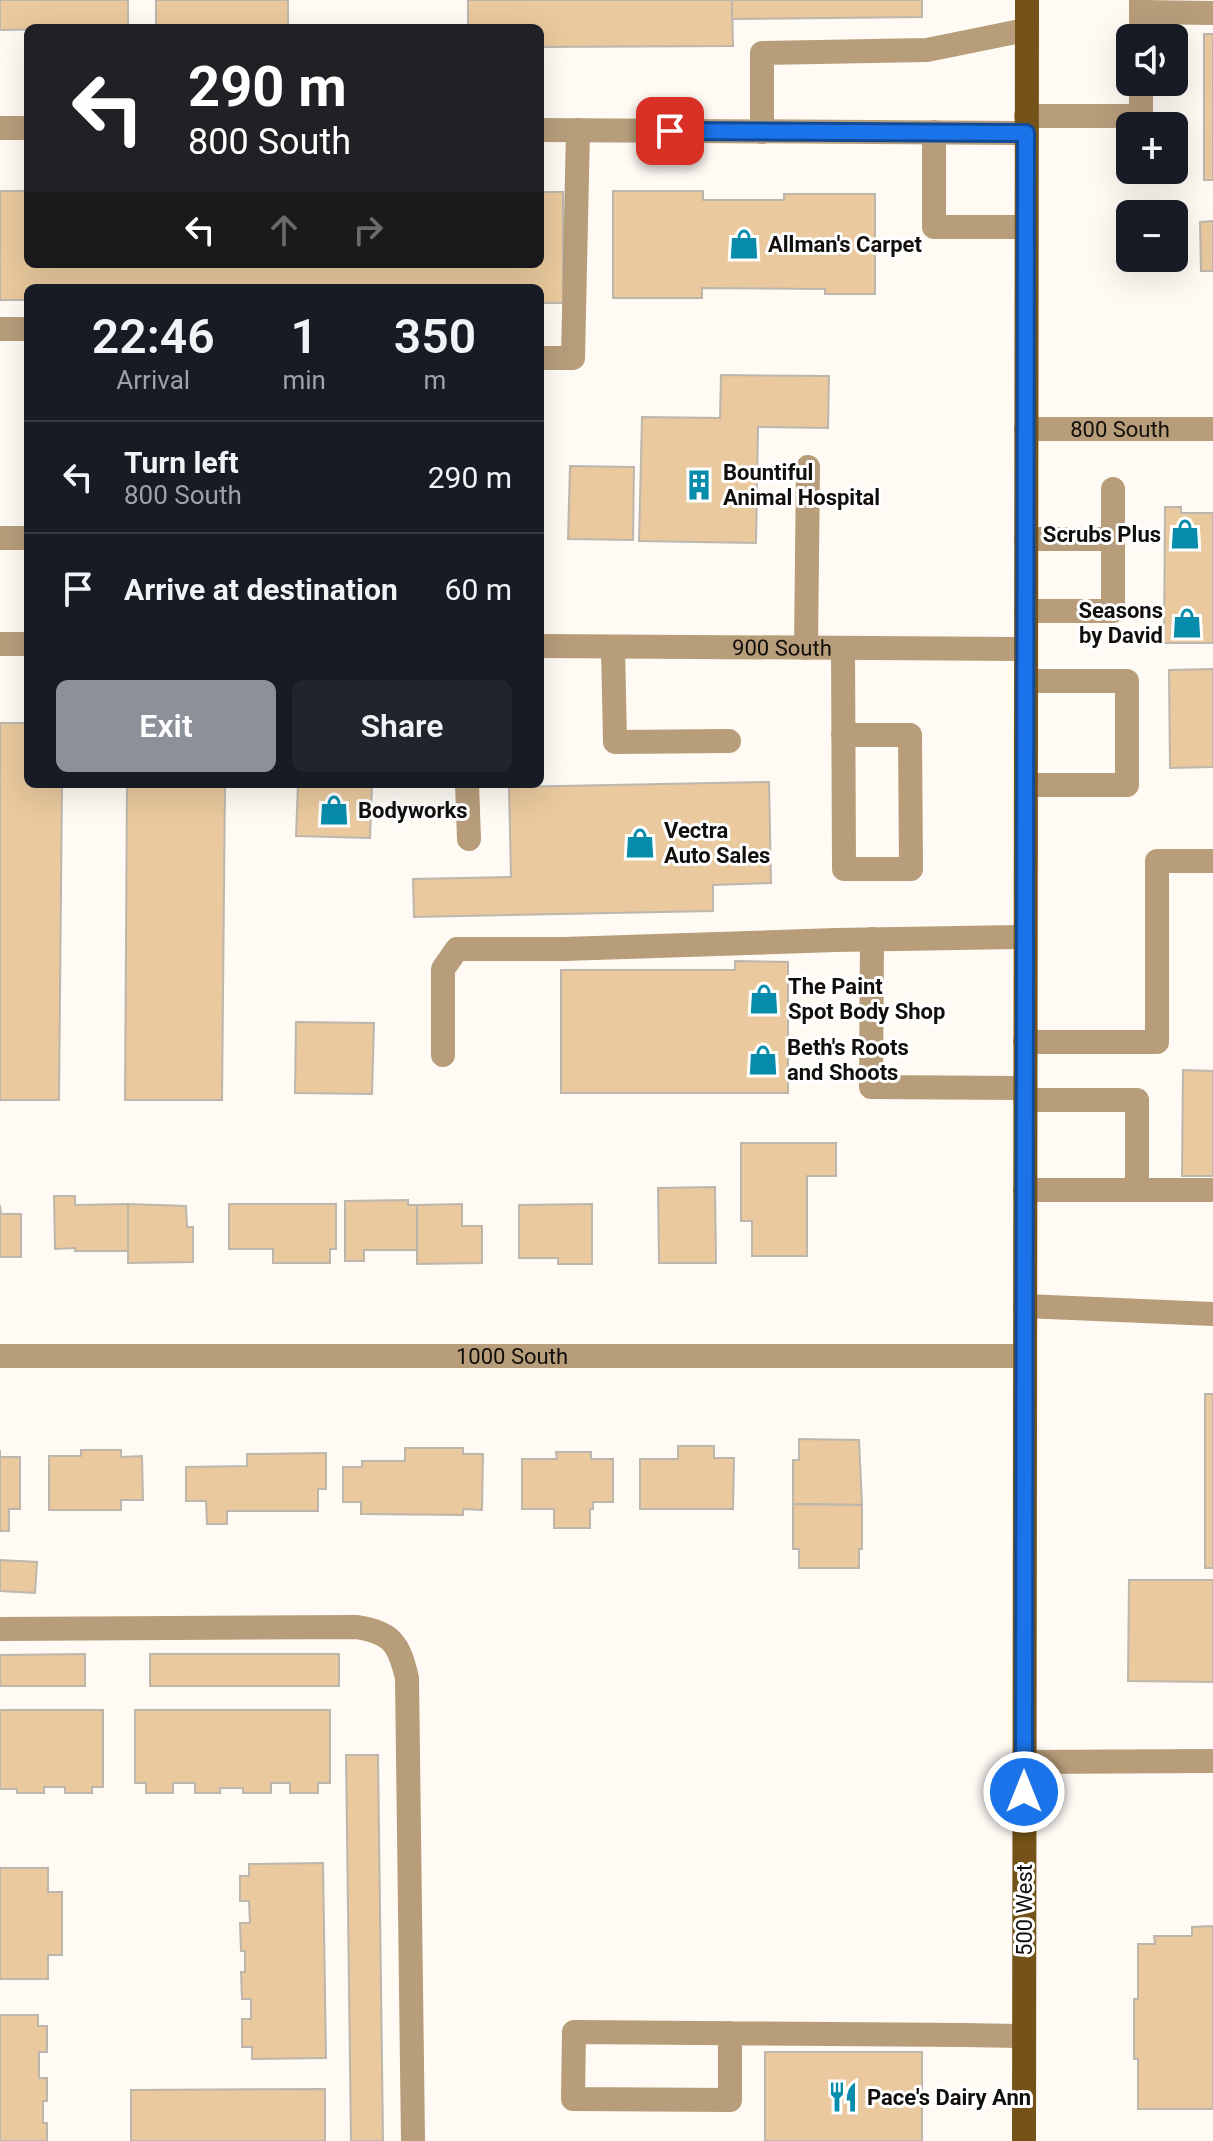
<!DOCTYPE html>
<meta charset="utf-8">
<style>
:root{--surface:#171b24;--page:#20242c;--text:#f1f3f6;--muted:#9ea1a6;--line:#363941;--accent:#8c9099}
body{margin:0;font-family:Roboto,sans-serif;background:var(--page);color:var(--text);height:100vh;display:flex;flex-direction:column;font-size:30px;white-space:nowrap}
*{box-sizing:border-box;margin:0}
p{font-size:26px;color:var(--muted)}
.icon{flex:none;width:44px;height:44px;fill:none;stroke:currentColor;stroke-width:2;stroke-linecap:round;stroke-linejoin:round}
.map{position:relative;flex:1;overflow:hidden}
.drawer{position:absolute;left:24px;top:284px;width:520px;height:504px;display:flex;flex-direction:column;background:var(--surface);border-radius:12px;box-shadow:0 8px 32px #0002}
.drawer>*{flex:none}
.banner{position:absolute;left:24px;top:24px;width:520px;height:244px;border-radius:12px;box-shadow:0 8px 32px #0002;background:#202124;color:#fff;overflow:hidden}
.fabs{position:absolute;left:1116px;top:24px;display:grid;gap:16px}
.fabs a{display:grid;place-items:center;width:72px;height:72px;border-radius:12px;background:var(--surface);box-shadow:0 8px 32px #0002;font-size:40px}
.pin{position:absolute;display:grid;place-items:center;width:68px;height:68px;color:#fff;margin:-34px;border-radius:16px;box-shadow:0 4px 12px #0006}
.me{position:absolute;width:88px;margin:-44px;rotate:0deg;stroke-linejoin:round;filter:drop-shadow(0 0 6px #0008)}
.turn{display:flex;align-items:center;gap:28px;height:168px;padding:0 32px;font-size:36px}
.turn .icon{width:104px;height:104px;stroke-width:2.5}
.turn b{display:block;font-size:56px;line-height:68px}
.lanes{display:flex;align-items:center;height:76px;padding:0 32px;background:#0003;justify-content:center;gap:40px;direction:ltr}
.lanes .off{opacity:.35}
.eta{display:flex;justify-content:space-evenly;align-items:center;height:136px;text-align:center}
.eta b{font-size:48px;font-weight:600;line-height:56px}
.cta{display:flex;gap:16px;margin-top:auto;padding:16px 32px}
.cta a{flex:1;height:92px;border-radius:12px;background:var(--accent);color:#fff;font-size:32px;font-weight:600;line-height:92px;text-align:center}
.cta a+a{background:var(--page);color:var(--text)}
ul{padding:0;list-style:none}
li{display:flex;align-items:center;gap:24px;height:112px;padding:0 32px;border-top:2px solid var(--line)}
li div{flex:1}
li b{display:block;font-size:30px}
li em{font-style:normal}
.map>svg:first-child{display:block}
.building{fill:#e9c99d;stroke:#bdb6ac;stroke-width:2}
.lines{fill:none;stroke-linecap:round;stroke-linejoin:round}
.minor{stroke:#b79d7a;stroke-width:24}
.major{stroke:#755217;stroke-width:24}
.route-casing{stroke:#114b97;stroke-width:20}
.route{stroke:#1a73e8;stroke-width:14}
.labels{text-anchor:middle;dominant-baseline:central;stroke-width:6;stroke-linejoin:round;paint-order:stroke}
.poi-label{font-size:22px;font-weight:bold;fill:#110e0b;stroke:#fff;text-anchor:start}
.street-label{font-size:22px;fill:#110e0b;stroke:#fff}
</style>
<div class="map">
<svg width="1213" height="2141" viewBox="0 0 1213 2141">
<rect width="100%" height="100%" fill="#fffaf4"/>
<g class="building">
<polygon points="0,0 128,0 128,28 0,30"/>
<rect x="156" y="0" width="132" height="28"/>
<polygon points="468,0 732,0 733,46 540,47 540,28 468,28"/>
<polygon points="732,0 922,0 922,17 732,19"/>
<rect x="1204" y="34" width="9" height="146"/>
<polygon points="0,191 28,191 28,264 540,264 540,192 563,192 563,303 540,303 540,288 28,288 28,300 0,300"/>
<polygon points="613,191 703,191 703,200 784,200 784,194 875,194 875,294 825,294 825,289 702,288 702,298 613,298"/>
<polygon points="1213,221 1213,271 1201,271 1200,222"/>
<polygon points="721,375 829,376 828,428 758,427 756,543 639,541 642,417 720,418"/>
<polygon points="570,466 634,467 633,540 568,539"/>
<polygon points="1165,507 1181,507 1181,513 1213,513 1213,643 1164,643"/>
<polygon points="1213,669 1213,767 1170,768 1169,670"/>
<polygon points="0,723 28,723 28,784 62,784 59,1100 0,1100"/>
<polygon points="769,782 771,883 713,885 713,911 414,917 413,879 511,877 509,787"/>
<polygon points="127,784 225,784 222,1100 125,1100"/>
<polygon points="298,784 372,784 370,838 296,836"/>
<polygon points="735,961 788,962 788,1093 561,1093 561,970 735,970"/>
<polygon points="296,1022 374,1023 372,1094 295,1093"/>
<polygon points="1183,1070 1213,1071 1213,1176 1182,1176"/>
<polygon points="741,1143 836,1143 836,1176 807,1176 807,1256 752,1256 752,1221 741,1221"/>
<polygon points="715,1187 716,1263 659,1263 658,1188"/>
<polygon points="54,1196 75,1196 75,1205 128,1204 128,1251 75,1251 75,1248 55,1249"/>
<polygon points="408,1200 408,1205 417,1205 417,1250 364,1250 364,1261 345,1261 345,1201"/>
<polygon points="128,1204 186,1206 187,1227 193,1227 193,1262 128,1263"/>
<polygon points="229,1204 336,1204 336,1249 330,1249 330,1263 273,1263 273,1249 229,1249"/>
<polygon points="462,1204 462,1226 482,1226 482,1263 417,1264 417,1205"/>
<polygon points="592,1204 592,1264 558,1264 558,1258 519,1258 519,1205"/>
<polygon points="0,1205 1,1214 21,1214 21,1257 0,1257"/>
<rect x="1205" y="1394" width="8" height="174"/>
<polygon points="799,1439 859,1440 862,1505 793,1504 793,1460 799,1460"/>
<polygon points="678,1446 714,1446 714,1458 734,1458 733,1509 640,1509 640,1459 678,1459"/>
<polygon points="405,1448 463,1448 463,1454 483,1454 482,1510 463,1509 463,1515 361,1514 361,1502 343,1502 343,1467 362,1467 362,1461 405,1461"/>
<polygon points="0,1450 0,1457 20,1457 20,1509 9,1509 9,1531 0,1531"/>
<polygon points="81,1450 121,1450 121,1457 142,1456 143,1500 121,1500 121,1510 49,1510 49,1456 81,1456"/>
<polygon points="556,1452 591,1452 591,1459 613,1459 613,1502 593,1502 593,1509 590,1509 590,1528 554,1528 554,1509 522,1509 522,1459 557,1459"/>
<polygon points="326,1453 326,1489 318,1489 318,1511 227,1511 227,1524 207,1524 206,1501 186,1501 186,1467 247,1466 247,1454"/>
<polygon points="793,1504 862,1505 862,1549 859,1549 859,1568 799,1568 799,1549 793,1549"/>
<polygon points="0,1560 37,1562 35,1593 0,1591"/>
<polygon points="1129,1580 1213,1580 1213,1682 1128,1681"/>
<polygon points="85,1654 85,1686 0,1686 0,1655"/>
<rect x="150" y="1654" width="189" height="32"/>
<polygon points="0,1710 103,1710 103,1787 92,1787 92,1793 65,1793 65,1787 44,1787 44,1793 17,1793 17,1789 0,1789"/>
<polygon points="135,1710 330,1710 330,1783 318,1783 318,1793 290,1793 290,1783 271,1783 271,1793 243,1793 243,1788 220,1788 220,1793 195,1793 195,1783 173,1783 173,1793 146,1793 146,1783 135,1783"/>
<polygon points="346,1755 378,1755 383,2141 351,2141"/>
<polygon points="323,1863 326,2058 252,2059 252,2047 242,2047 242,2019 251,2019 251,1999 242,1999 241,1972 245,1972 245,1951 241,1951 240,1923 250,1923 249,1901 240,1901 240,1876 249,1876 249,1864"/>
<polygon points="0,1868 48,1868 48,1892 62,1892 62,1955 48,1955 48,1979 0,1979"/>
<polygon points="1213,1926 1213,2109 1138,2109 1138,2059 1134,2059 1134,1999 1138,1999 1138,1944 1155,1944 1154,1936 1192,1936 1192,1927"/>
<polygon points="0,2015 38,2015 38,2026 47,2026 47,2052 39,2052 39,2078 47,2078 47,2101 43,2101 43,2123 47,2123 47,2141 0,2141"/>
<rect x="765" y="2052" width="157" height="89"/>
<polygon points="325,2089 325,2141 131,2141 131,2090"/>
</g>
<g class="lines">
<g class="minor">
<polyline points="1141,0 1141,38"/>
<polyline points="1141,12 1213,13"/>
<polyline points="1026,116 1141,116 1141,82"/>
<polyline points="0,128 28,128"/>
<polyline points="540,130 1026,133"/>
<polyline points="762,132 762,53 927,50 1026,30"/>
<polyline points="934,132 934,227 1026,227"/>
<polyline points="0,329 28,329"/>
<polyline points="540,358 573,358 578,130"/>
<path id="s1" d="M1026,429H1213"/>
<polyline points="0,538 28,538"/>
<polyline points="1026,539 1113,539"/>
<polyline points="1026,611 1113,611 1113,489"/>
<polyline points="0,644 28,644"/>
<path id="s2" d="M540,646L1026,649"/>
<polyline points="613,647 615,742 729,741"/>
<polyline points="806,648 808,467"/>
<polyline points="843,648 844,869 911,869 910,735 843,735"/>
<polyline points="1026,681 1127,681 1127,785 1026,785"/>
<polyline points="467,784 469,839"/>
<polyline points="872,939 871,1087 1025,1088"/>
<polyline points="1025,1042 1157,1042 1157,861 1213,861"/>
<polyline points="443,1055 443,969 457,949 564,949 836,940 1025,937"/>
<polyline points="1025,1100 1137,1100 1137,1190"/>
<polyline points="1025,1190 1213,1190"/>
<polyline points="1025,1306 1213,1314"/>
<path id="s3" d="M0,1356H1025"/>
<path d="M0,1629L356,1627C392,1632 399,1644 407,1678L413,2141"/>
<polyline points="1024,1762 1213,1761"/>
<polyline points="730,2033 730,2100 573,2099 574,2032 964,2035 1024,2036"/>
</g>
<polyline class="major" points="1024,2141 1027,0"/>
</g>
<g class="lines">
<g class="route-casing">
<polyline id="route" points="670,131 1026,133 1024,1792"/>
</g>
<use href="#route" class="route"/>
</g>
<defs>
<g id="shop-bare" transform="scale(2.4)"><path d="M-5-2.5h2.3a2.7 3.5 0 0 1 5.4 0H5L5.5 6h-11ZM-1.5-2.5h3a1.5 2.3 0 0 0-3 0Z" fill="#078cac" stroke="#fff" stroke-width="2.5" paint-order="stroke"/></g>
<g id="building-bare" transform="scale(2.4)"><path d="M-4-6H4V6H1V3H-1V6H-4ZM-2.5-4.3h1.7v1.8h-1.7ZM.8-4.3h1.7v1.8H.8ZM-2.5-1h1.7V.8h-1.7ZM.8-1h1.7V.8H.8Z" fill="#078cac" stroke="#fff" stroke-width="2.5" paint-order="stroke"/></g>
<g id="restaurant-bare" transform="scale(2.4)"><path d="M-5-6h1v4h1v-4h1v4h1v-4h1v5L-1.5 .5V6h-2V.5L-5-1ZM5-6V6H3V1.5H1.5Q1.5-4 5-6Z" fill="#078cac" stroke="#fff" stroke-width="2.5" paint-order="stroke"/></g>
</defs>
<g fill-rule="evenodd">
<use href="#shop-bare" x="744" y="244"/>
<use href="#building-bare" x="699" y="485"/>
<use href="#shop-bare" x="1185" y="534"/>
<use href="#shop-bare" x="1187" y="623"/>
<use href="#shop-bare" x="334" y="810"/>
<use href="#shop-bare" x="640" y="843"/>
<use href="#shop-bare" x="764" y="999"/>
<use href="#shop-bare" x="763" y="1060"/>
<use href="#restaurant-bare" x="843" y="2097"/>
</g>
<g class="labels">
<g class="poi-label">
<text x="768" y="244">Allman's Carpet</text>
<text x="723" y="472">Bountiful<tspan x="723" dy="25">Animal Hospital</tspan></text>
<text x="1161" y="534" text-anchor="end">Scrubs Plus</text>
<text x="1163" y="610" text-anchor="end">Seasons<tspan x="1163" dy="25">by David</tspan></text>
<text x="358" y="810">Bodyworks</text>
<text x="664" y="830">Vectra<tspan x="664" dy="25">Auto Sales</tspan></text>
<text x="788" y="986">The Paint<tspan x="788" dy="25">Spot Body Shop</tspan></text>
<text x="787" y="1047">Beth's Roots<tspan x="787" dy="25">and Shoots</tspan></text>
<text x="867" y="2097">Pace's Dairy Ann</text>
</g>
<g class="street-label">
<text stroke="none"><textPath href="#s1" startOffset="94">800 South</textPath></text>
<text stroke="none"><textPath href="#s2" startOffset="242">900 South</textPath></text>
<text stroke="none"><textPath href="#s3" startOffset="512">1000 South</textPath></text>
<text transform="translate(1024 1910) rotate(-90)">500 West</text>
</g>
</g>
</svg>
<div class="fabs">
<a><svg class="icon" aria-label="sound" viewBox="0 0 24 24"><path d="M4 9h4l5-4v14l-5-4H4zM17 9q2 3 0 6"/></svg></a>
<a>+</a>
<a>−</a>
</div>
<div class="pin" style="left:670px;top:131px;background:#d93025"><svg class="icon" aria-label="arrive" viewBox="0 0 24 24"><path d="M6 21V4h12l-3 4 3 4H6"/></svg></div>
<svg class="me" style="left:1024px;top:1792px" viewBox="-20 -20 40 40"><circle r="17" fill="#1a73e8" stroke="#fff" stroke-width="3"/><path d="M0-11L8 9 0 5-8 9z" fill="#fff"/></svg>
<div class="banner">
<div class="turn"><svg class="icon" aria-label="left" viewBox="0 0 24 24"><path d="M17 20v-9H6M10 6l-5 5 5 5"/></svg><div><b>290 m</b>800 South</div></div>
<div class="lanes"><svg class="icon" aria-label="left" viewBox="0 0 24 24"><path d="M17 20v-9H6M10 6l-5 5 5 5"/></svg><svg class="icon off" aria-label="ahead" viewBox="0 0 24 24"><path d="M12 20V5M6 11l6-6 6 6"/></svg><svg class="icon off" aria-label="right" viewBox="0 0 24 24"><path d="M7 20v-9h11M14 6l5 5-5 5"/></svg></div>
</div>
<section class="drawer">
<div class="eta">
<div><b>22:46</b><p>Arrival</p></div>
<div><b>1</b><p>min</p></div>
<div><b>350</b><p>m</p></div>
</div>
<ul>
<li><svg class="icon" aria-label="left" viewBox="0 0 24 24"><path d="M17 20v-9H6M10 6l-5 5 5 5"/></svg><div><b>Turn left</b><p>800 South</p></div><em>290 m</em></li>
<li><svg class="icon" aria-label="arrive" viewBox="0 0 24 24"><path d="M6 21V4h12l-3 4 3 4H6"/></svg><div><b>Arrive at destination</b></div><em>60 m</em></li>
</ul>
<div class="cta"><a>Exit</a><a>Share</a></div>
</section>
</div>
